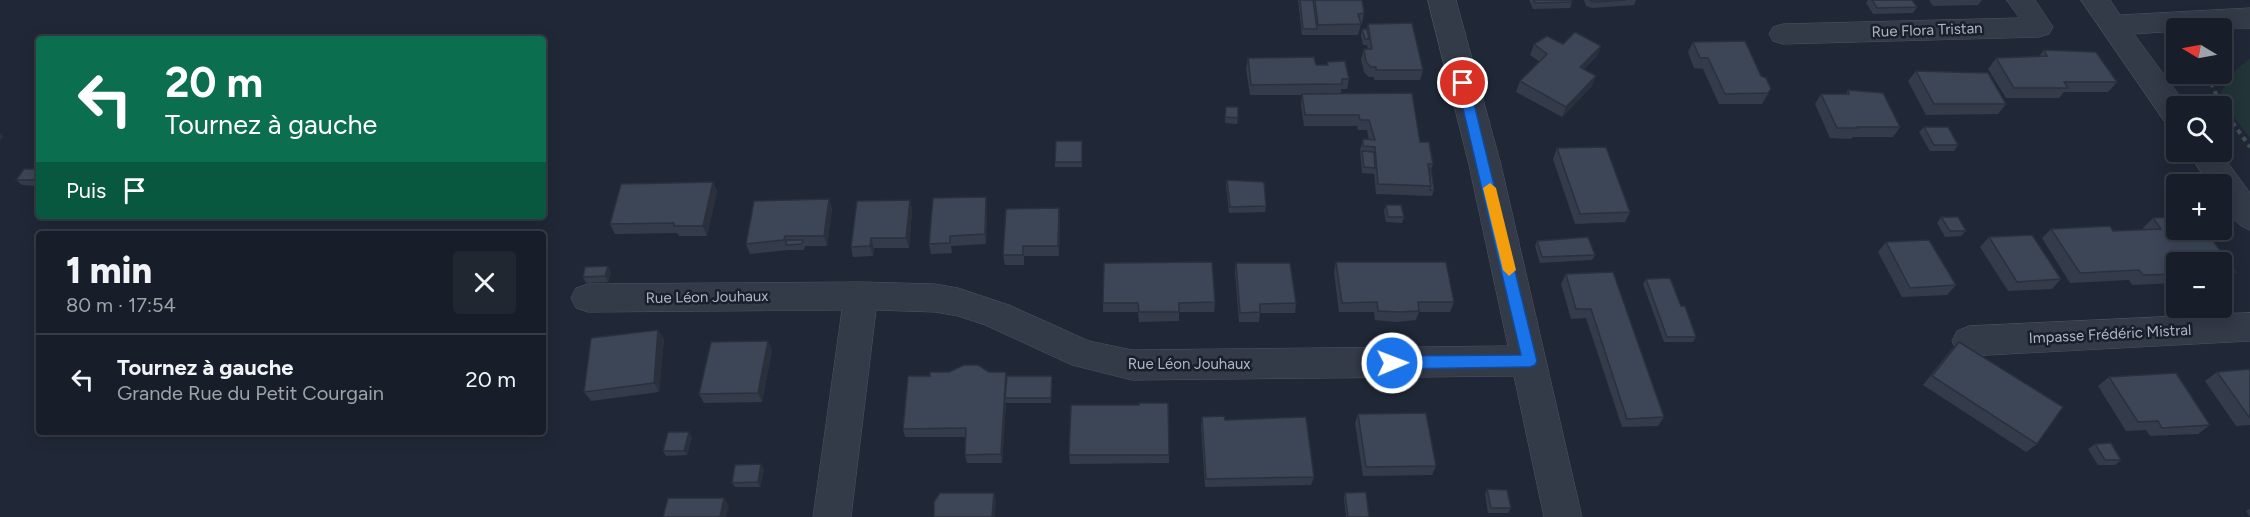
<!DOCTYPE html>
<html lang="fr">
<meta charset="utf-8">
<style>
:root{--surface:#181e29;--page:#212731;--text:#f1f3f6;--muted:#9fa2a8;--line:#363c46}
body{margin:0;font-family:Figtree,sans-serif;background:var(--page);color:var(--text);height:100vh;display:flex;flex-direction:column;font-size:22px;white-space:nowrap}
*{box-sizing:border-box;margin:0}
p{font-size:20px;color:var(--muted)}
.icon{flex:none;width:33px;height:33px;fill:none;stroke:currentColor;stroke-width:2;stroke-linecap:round;stroke-linejoin:round}
.map{position:relative;flex:1;overflow:hidden}
.sheet{position:absolute;left:36px;top:231px;width:510px;height:204px;display:flex;flex-direction:column;background:var(--surface);border-radius:6px;box-shadow:0 3px 15px #0003,0 0 0 2px var(--line)}
.sheet>*{flex:none}
.banner{position:absolute;left:36px;top:36px;width:510px;height:183px;border-radius:6px;box-shadow:0 3px 15px #0003,0 0 0 2px var(--line);background:#0b6e4f;color:#fff;overflow:hidden}
.needle{width:39px;rotate:280deg}
.tools{position:absolute;left:2166px;top:18px;display:grid;gap:12px}
.tools a{display:grid;place-items:center;width:66px;height:66px;border-radius:6px;background:var(--surface);box-shadow:0 3px 15px #0003,0 0 0 2px var(--line);font-size:30px}
.pin{position:absolute;display:grid;place-items:center;width:51px;height:51px;color:#fff;margin:-26px;border:3px solid #fff;border-radius:50%;box-shadow:0 2px 6px #0007}
.me{position:absolute;width:66px;margin:-33px;rotate:89deg;stroke-linejoin:round;filter:drop-shadow(0 0 4px #0008)}
.turn{display:flex;align-items:center;gap:21px;height:126px;padding:0 30px;font-size:27px}
.turn .icon{width:78px;height:78px;stroke-width:2.5}
.turn b{display:block;font-size:42px;line-height:51px}
.then{display:flex;align-items:center;height:57px;padding:0 30px;background:#0003;gap:12px;font-size:22px}
.round{display:grid;place-items:center;flex:none;width:63px;height:63px;border-radius:6px;background:var(--page)}
.summary{display:flex;align-items:center;justify-content:space-between;height:102px;padding:0 30px}
h1{font-size:36px;font-weight:800;line-height:45px}
ul{padding:0;list-style:none}
li{display:flex;align-items:center;gap:18px;height:90px;padding:0 30px;border-top:2px solid var(--line)}
li div{flex:1}
li b{display:block;font-size:22px}
li em{font-style:normal}
.map>svg:first-child{display:block}
.green{fill:#223438}
.lines{fill:none;stroke-linecap:round;stroke-linejoin:round}
.street-casing{stroke:#4e5562;stroke-width:1}
.path{stroke:#3f5156;stroke-width:4;stroke-dasharray:4.5 4.5;stroke-linecap:butt}
.street{fill:#333a48;fill-rule:evenodd}
.wall{fill:#343c4b}
.shaded-wall{fill:#2a313d}
.building{fill:#3c4657;stroke:#2a313d;stroke-width:1.5}
.route{fill:#1a73e8;stroke:#114b97;stroke-width:1.5}
.slow{fill:#f59e0b}
.labels{text-anchor:middle;dominant-baseline:central;stroke-width:5;stroke-linejoin:round;paint-order:stroke}
.street-label{font-size:15px;fill:#aeb5c4;stroke:#19202c}
</style>
<div class="map">
<svg width="2250" height="517" viewBox="0 0 2250 517">
<rect width="100%" height="100%" fill="#202837"/>
<path class="green" d="M2250,59V138L2230,112L2221,93C2228,78 2236,68 2250,59Z"/>
<g class="lines">
<g class="street-casing">
<g id="street">
<polygon points="1428,0 1456,0 1501,165 1582,517 1544,517 1514,376 1132,380 1072,365 985,325 958,316 935,312 876,310 851,517 813,517 842,310 588,312 576,308 571,298 576,288 588,284 861,282 935,284 958,288 1009,305 1089,341 1132,350 1508,346 1469,165"/>
<polygon points="2007,0 2035,0 2053,27 2049,34 2039,37 1783,44 1773,41 1769,34 1773,27 1783,24 2019,18"/>
<polygon points="2081,0 2110,0 2120,15 2250,8 2250,28 2176,28 2176,31 2134,34 2187,106 2176,106 2176,125 2165,122"/>
<path d="M2188,152H2220L2250,193V230C2230,223 2222,204 2222,184H2209Z"/>
<polygon points="2250,313 2250,341 1969,356 1957,351 1952,341 1957,331 1969,326"/>
</g>
</g>
<g class="path">
<polyline points="2222,57 2229,51"/>
<polyline points="2214,74 2212,85 2221,106"/>
<polyline points="2222,108 2250,147"/>
</g>
<use href="#street" class="street"/>
</g>
<g class="wall">
<polygon points="1298,0 1362,0 1364,13 1362,24 1361,24 1358,35 1302,35"/>
<polygon points="1529,0 1571,0 1572,2 1570,8 1533,9"/>
<polygon points="1584,0 1636,0 1634,5 1592,8 1586,6"/>
<polygon points="1868,0 1912,0 1917,7 1913,13 1873,14 1866,3"/>
<polygon points="1929,0 1982,0 1978,5 1933,6"/>
<polygon points="1368,24 1423,70 1420,80 1374,80 1374,77 1369,77 1364,72 1361,59 1364,49 1368,49 1367,45 1363,45 1361,35 1362,29 1367,29"/>
<polygon points="1693,42 1761,76 1771,89 1762,104 1719,104 1703,69 1694,68 1688,52"/>
<polygon points="1534,44 1563,44 1597,56 1584,69 1592,86 1562,117 1516,92 1520,81 1540,62 1530,55"/>
<polygon points="2044,50 2117,82 2108,92 2064,92 2059,98 2006,98 1988,69 1996,58 2039,56"/>
<polygon points="1248,58 1316,65 1327,65 1327,62 1349,79 1347,89 1341,89 1341,94 1420,142 1433,164 1431,169 1434,190 1432,196 1376,194 1374,173 1374,174 1362,173 1360,150 1363,139 1369,140 1367,130 1358,130 1357,126 1304,126 1301,105 1302,95 1250,95 1246,69"/>
<polygon points="1916,71 2006,104 1998,114 1926,115 1908,81"/>
<polygon points="1848,90 1900,127 1893,137 1853,137 1851,139 1830,138 1815,104 1821,94 1846,94"/>
<polygon points="1226,107 1238,118 1237,124 1225,123"/>
<polygon points="1924,127 1958,145 1954,151 1930,151 1919,132"/>
<polygon points="1082,141 1082,167 1055,167 1055,162"/>
<polygon points="1557,148 1630,212 1625,222 1575,224 1553,159"/>
<polygon points="39,169 39,186 22,185 16,180"/>
<polygon points="1227,180 1266,206 1265,212 1229,213 1226,185"/>
<polygon points="713,182 717,192 707,236 679,236 677,233 615,234 610,224"/>
<polygon points="986,197 987,207 986,244 951,246 952,253 931,254 929,244"/>
<polygon points="829,199 832,209 827,246 805,246 804,250 788,250 750,254 746,244"/>
<polygon points="910,200 912,210 909,248 874,248 873,256 853,257 851,247"/>
<polygon points="1386,205 1404,217 1402,223 1386,222 1384,211"/>
<polygon points="1941,217 1966,231 1961,236 1945,237 1937,223"/>
<polygon points="1060,218 1059,256 1024,256 1024,265 1005,265 1003,255"/>
<polygon points="2153,218 2236,272 2224,281 2222,281 2222,262 2176,262 2176,283 2132,285 2129,280 2070,283 2042,238 2051,229 2113,231 2144,230 2143,228"/>
<polygon points="1989,237 2061,279 2052,289 2008,291 1980,247"/>
<polygon points="1537,241 1595,255 1592,260 1540,263 1535,246"/>
<polygon points="1886,242 1956,285 1947,295 1902,297 1878,252"/>
<polygon points="1336,262 1454,302 1450,312 1419,312 1416,320 1396,322 1375,320 1374,312 1339,312 1334,272"/>
<polygon points="1104,263 1215,302 1214,312 1179,312 1179,321 1139,322 1138,312 1103,312"/>
<polygon points="1236,263 1296,303 1295,313 1260,313 1259,322 1239,322 1235,273"/>
<polygon points="611,272 608,282 586,283 583,277"/>
<polygon points="1613,272 1664,417 1658,426 1622,427 1586,318 1571,319 1561,284 1566,274"/>
<polygon points="1646,279 1696,337 1693,342 1664,342 1643,284"/>
<polygon points="658,330 664,339 659,392 591,401 584,392"/>
<polygon points="768,341 772,350 762,402 704,403 699,394"/>
<polygon points="1959,342 2037,444 2026,452 1923,385 1950,351"/>
<polygon points="2250,369 2250,425 2236,426 2205,381 2217,372"/>
<polygon points="930,376 1052,376 1051,403 1006,403 1002,463 967,463 965,455 965,437 905,437 903,429"/>
<polygon points="2109,377 2210,425 2198,434 2150,436 2146,430 2126,431 2098,386"/>
<polygon points="1358,414 1436,466 1432,475 1363,476 1355,423"/>
<polygon points="1202,417 1225,420 1314,477 1311,485 1205,487 1201,426"/>
<polygon points="692,437 687,455 666,456 663,451"/>
<polygon points="2095,444 2121,460 2115,465 2098,465 2088,449"/>
<polygon points="1069,455 1169,455 1169,463 1070,464"/>
<polygon points="764,469 760,487 735,487 732,483"/>
<polygon points="1487,489 1511,508 1508,513 1488,513 1485,494"/>
<polygon points="1345,493 1369,517 1346,517 1344,498"/>
<polygon points="2250,509 2250,517 2246,511"/>
</g>
<g class="shaded-wall">
<polygon points="1601,46 1597,56 1576,78 1580,67"/>
<polygon points="1596,76 1592,86 1562,117 1566,107"/>
<polygon points="0,133 3,136 0,141"/>
<polygon points="39,174 39,185 34,180"/>
<polygon points="713,182 717,192 707,236 703,226"/>
<polygon points="986,197 987,207 986,244 985,234"/>
<polygon points="829,199 832,209 827,246 824,236"/>
<polygon points="910,200 912,210 909,248 906,238"/>
<polygon points="1059,208 1060,218 1059,256 1058,246"/>
<polygon points="871,238 874,248 873,256 870,246"/>
<polygon points="608,266 611,272 608,282 605,276"/>
<polygon points="658,330 664,339 659,392 654,383"/>
<polygon points="768,341 772,350 762,402 758,393"/>
<polygon points="1006,372 1008,381 1005,398 1006,403 1002,463 1001,454"/>
<polygon points="689,432 692,437 687,455 684,451"/>
<polygon points="761,464 764,469 760,487 758,482"/>
<polygon points="994,493 996,501 995,517 992,517"/>
<polygon points="724,498 729,506 726,517 720,517"/>
</g>
<g class="building">
<polygon points="1300,0 1313,0 1317,29 1303,29"/>
<polygon points="1315,0 1362,0 1364,13 1358,14 1361,24 1318,25"/>
<polygon points="1534,0 1571,0 1572,2 1535,3"/>
<polygon points="1589,0 1626,0 1594,2"/>
<polygon points="1872,0 1912,0 1917,7 1877,8"/>
<polygon points="1412,23 1423,70 1376,70 1376,67 1371,67 1366,62 1364,49 1372,49 1368,24"/>
<polygon points="1362,29 1367,29 1369,39 1365,39"/>
<polygon points="1575,32 1601,46 1580,67 1596,76 1566,107 1520,81 1547,54 1534,44 1547,36 1563,44"/>
<polygon points="1745,41 1761,76 1766,78 1771,89 1768,93 1725,94 1708,58 1700,58 1693,42"/>
<polygon points="2044,50 2096,52 2117,82 2064,82 2068,88 2014,88 1996,58 2047,56"/>
<polygon points="1314,57 1316,65 1328,65 1327,62 1345,61 1349,79 1342,79 1342,84 1251,85 1248,58"/>
<polygon points="1916,71 1988,73 2006,104 1934,104"/>
<polygon points="1848,90 1883,93 1900,127 1857,127 1858,128 1837,128 1821,94 1849,94"/>
<polygon points="1412,93 1420,142 1429,142 1433,164 1428,164 1431,186 1378,184 1375,147 1363,146 1363,139 1375,140 1369,120 1360,120 1359,115 1305,115 1302,94"/>
<polygon points="1226,107 1238,107 1238,118 1225,117"/>
<polygon points="1924,127 1948,127 1958,145 1934,145"/>
<polygon points="1056,141 1082,141 1082,162 1055,162"/>
<polygon points="1606,147 1630,212 1580,214 1557,148"/>
<polygon points="1362,151 1374,152 1375,168 1364,167"/>
<polygon points="1429,168 1431,169 1434,190 1430,190 1431,186"/>
<polygon points="24,169 39,169 39,174 34,180 16,180"/>
<polygon points="1227,180 1264,182 1266,206 1230,207"/>
<polygon points="713,182 703,226 674,226 674,223 610,224 621,184"/>
<polygon points="986,197 985,234 950,236 950,243 929,244 933,198"/>
<polygon points="829,199 824,236 785,236 784,240 746,244 754,201"/>
<polygon points="910,200 906,238 871,238 870,246 851,247 857,201"/>
<polygon points="1386,205 1401,205 1404,217 1388,217"/>
<polygon points="1059,208 1058,246 1023,246 1023,255 1003,255 1006,209"/>
<polygon points="1941,217 1958,217 1966,231 1950,231"/>
<polygon points="2176,217 2176,230 2205,230 2236,272 2222,272 2222,262 2176,262 2176,274 2143,275 2139,270 2080,273 2051,229 2110,226 2113,231 2161,229 2153,218"/>
<polygon points="2032,235 2061,279 2017,282 1989,237"/>
<polygon points="1588,237 1595,255 1542,257 1537,241"/>
<polygon points="786,240 803,240 802,244 786,245"/>
<polygon points="1929,240 1956,285 1910,288 1886,242"/>
<polygon points="1212,262 1215,302 1179,303 1179,312 1139,312 1138,303 1103,303 1104,263"/>
<polygon points="1336,262 1446,262 1454,302 1418,302 1419,311 1399,312 1378,311 1377,302 1342,303"/>
<polygon points="1236,263 1290,263 1296,303 1260,304 1260,312 1240,313"/>
<polygon points="608,266 605,276 583,277 585,267"/>
<polygon points="1613,272 1664,417 1627,419 1591,309 1576,309 1566,274"/>
<polygon points="1670,278 1681,306 1685,306 1696,337 1667,337 1646,279"/>
<polygon points="658,330 654,383 584,392 591,338"/>
<polygon points="768,341 758,393 699,394 711,342"/>
<polygon points="1959,342 2063,407 2037,444 1932,376"/>
<polygon points="964,365 978,365 989,372 1006,372 1001,454 965,455 966,428 903,429 908,376 930,376 930,372 949,372"/>
<polygon points="2250,369 2250,417 2249,417 2217,372"/>
<polygon points="2176,373 2210,425 2162,428 2158,421 2138,422 2109,377"/>
<polygon points="1007,376 1052,376 1051,398 1005,398"/>
<polygon points="1139,403 1168,403 1169,455 1069,455 1071,405 1139,405"/>
<polygon points="1426,413 1436,466 1366,467 1358,414"/>
<polygon points="1224,416 1225,420 1306,417 1314,477 1206,479 1202,417"/>
<polygon points="668,432 689,432 684,451 663,451"/>
<polygon points="2111,443 2121,460 2105,460 2095,444"/>
<polygon points="761,464 758,482 732,483 735,465"/>
<polygon points="1487,489 1507,490 1511,508 1491,508"/>
<polygon points="1366,492 1369,517 1348,517 1345,493"/>
<polygon points="940,493 994,493 992,517 934,517 934,502"/>
<polygon points="668,498 724,498 720,517 663,517"/>
</g>
<polygon class="route" points="1463,78 1469,83 1537,361 1535,365 1530,367 1392,369 1387,367 1384,363 1387,358 1392,356 1521,355 1457,83"/>
<polygon class="slow" points="1490,183 1496,188 1516,270 1509,276 1503,270 1483,188"/>
<g class="labels">
<g class="street-label">
<text transform="translate(1927 30) rotate(-2)">Rue Flora Tristan</text>
<text transform="translate(707 297) rotate(-1)">Rue Léon Jouhaux</text>
<text transform="translate(2110 334) rotate(-3)">Impasse Frédéric Mistral</text>
<text x="1189" y="364">Rue Léon Jouhaux</text>
</g>
</g>
</svg>
<div class="tools">
<a><svg class="needle" viewBox="-14 -14 28 28"><path d="M0-13l5 13h-10z" fill="#e53935"/><path d="M0 13l5-13h-10z" fill="#9fa2a8"/></svg></a>
<a><svg class="icon" aria-label="search" viewBox="0 0 24 24"><circle cx="10" cy="10" r="6"/><path d="M15 15l6 6"/></svg></a>
<a>+</a>
<a>−</a>
</div>
<div class="pin" style="left:1463px;top:83px;background:#d93025"><svg class="icon" aria-label="arrive" viewBox="0 0 24 24"><path d="M6 21V4h12l-3 4 3 4H6"/></svg></div>
<svg class="me" style="left:1392px;top:363px" viewBox="-20 -20 40 40"><circle r="17" fill="#1a73e8" stroke="#fff" stroke-width="3"/><path d="M0-11L8 9 0 5-8 9z" fill="#fff"/></svg>
<div class="banner">
<div class="turn"><svg class="icon" aria-label="left" viewBox="0 0 24 24"><path d="M17 20v-9H6M10 6l-5 5 5 5"/></svg><div><b>20 m</b>Tournez à gauche</div></div>
<div class="then">Puis<svg class="icon" aria-label="arrive" viewBox="0 0 24 24"><path d="M6 21V4h12l-3 4 3 4H6"/></svg></div>
</div>
<section class="sheet">
<div class="summary"><div><h1>1 min</h1><p>80 m · 17:54</p></div><a class="round"><svg class="icon" aria-label="close" viewBox="0 0 24 24"><path d="M6 6l12 12M18 6L6 18"/></svg></a></div>
<ul>
<li><svg class="icon" aria-label="left" viewBox="0 0 24 24"><path d="M17 20v-9H6M10 6l-5 5 5 5"/></svg><div><b>Tournez à gauche</b><p>Grande Rue du Petit Courgain</p></div><em>20 m</em></li>
</ul>
</section>
</div>
